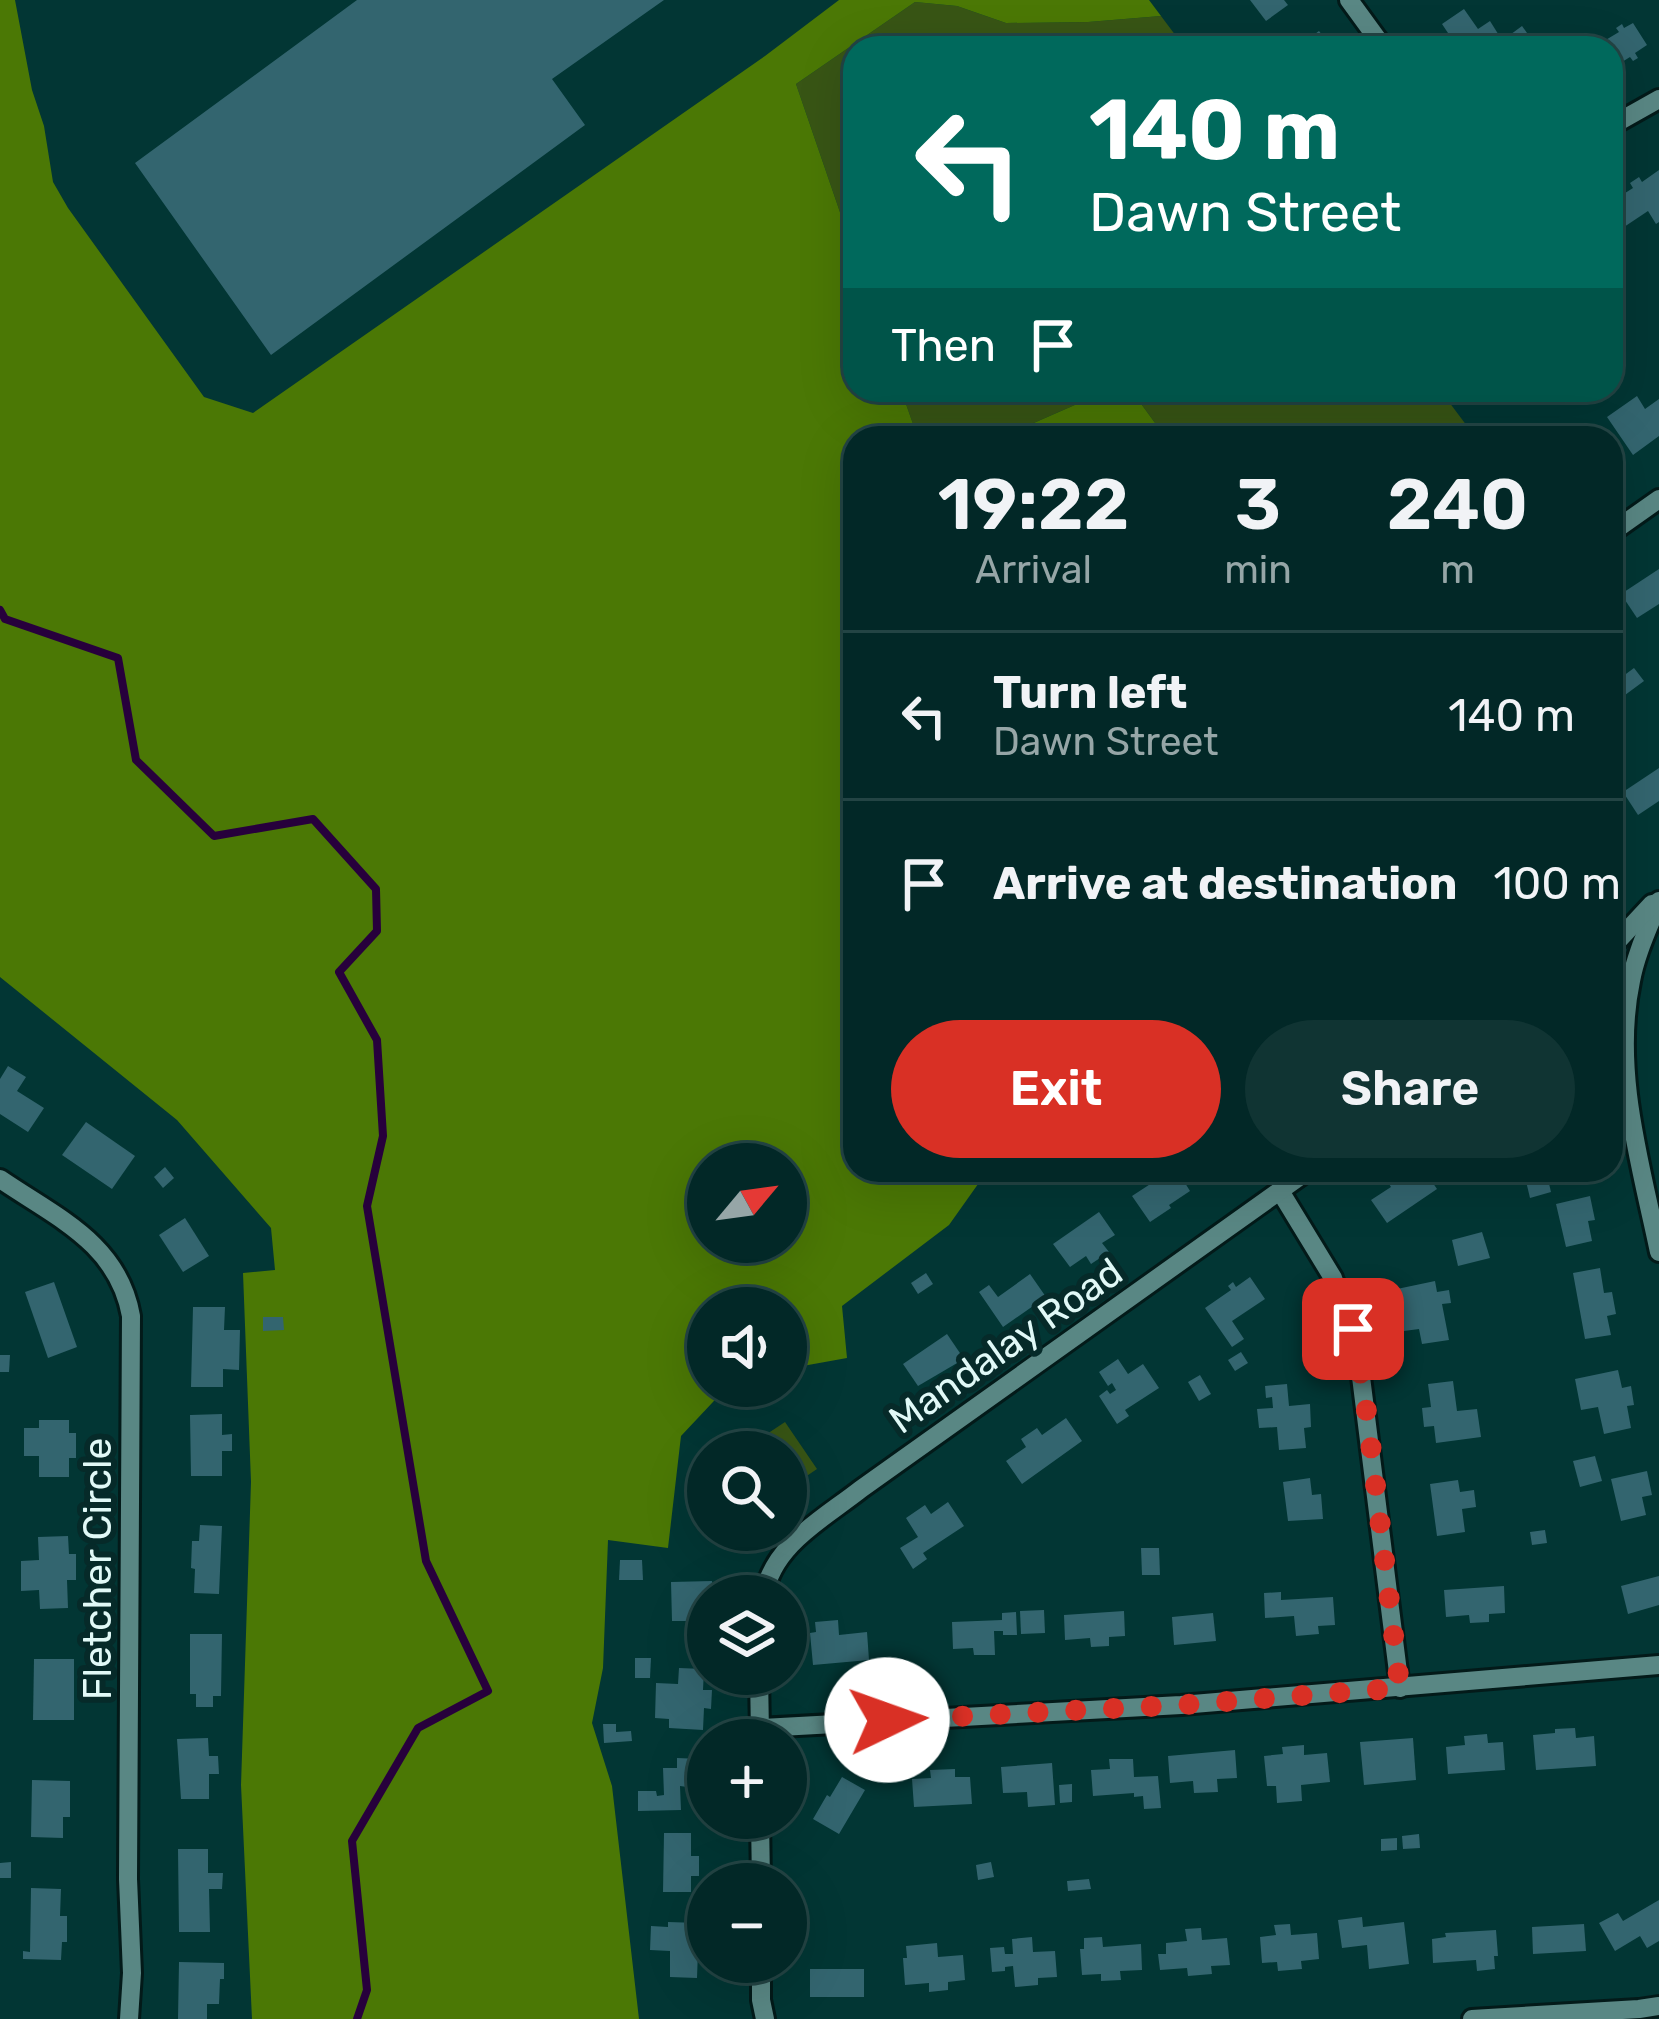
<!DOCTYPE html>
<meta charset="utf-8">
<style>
:root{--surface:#022827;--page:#103433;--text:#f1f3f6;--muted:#96a6a7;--line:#234444;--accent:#d93025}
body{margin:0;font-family:Rubik,sans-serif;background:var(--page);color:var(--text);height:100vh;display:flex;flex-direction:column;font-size:45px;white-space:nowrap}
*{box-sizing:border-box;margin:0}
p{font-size:39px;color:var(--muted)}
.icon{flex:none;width:66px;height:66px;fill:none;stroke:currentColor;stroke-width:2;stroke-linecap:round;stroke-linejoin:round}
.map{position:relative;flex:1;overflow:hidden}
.side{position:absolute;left:843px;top:426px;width:780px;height:756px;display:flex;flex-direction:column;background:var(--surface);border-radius:36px;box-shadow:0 12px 48px #0002,0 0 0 3px var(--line)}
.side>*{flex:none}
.banner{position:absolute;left:843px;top:36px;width:780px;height:366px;border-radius:36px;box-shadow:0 12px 48px #0002,0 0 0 3px var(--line);background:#00695c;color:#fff;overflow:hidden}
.needle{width:78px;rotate:61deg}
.fabs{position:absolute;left:687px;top:1143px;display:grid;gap:24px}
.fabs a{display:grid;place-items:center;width:120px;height:120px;border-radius:50%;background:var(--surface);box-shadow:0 12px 48px #0002,0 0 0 3px var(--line);font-size:60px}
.pin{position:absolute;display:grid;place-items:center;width:102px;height:102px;color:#fff;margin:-51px;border-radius:24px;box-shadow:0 6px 18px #0006}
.me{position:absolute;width:132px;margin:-66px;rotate:87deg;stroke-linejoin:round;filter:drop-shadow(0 0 9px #0008)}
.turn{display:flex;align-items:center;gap:42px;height:252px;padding:0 48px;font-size:54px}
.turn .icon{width:156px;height:156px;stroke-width:2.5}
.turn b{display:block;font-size:84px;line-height:102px}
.then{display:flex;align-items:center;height:114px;padding:0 48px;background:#0003;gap:24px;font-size:45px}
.eta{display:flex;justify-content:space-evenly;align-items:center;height:204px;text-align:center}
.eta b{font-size:72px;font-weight:600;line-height:84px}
.cta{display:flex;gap:24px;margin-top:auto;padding:24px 48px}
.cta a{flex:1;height:138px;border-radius:72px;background:var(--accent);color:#fff;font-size:48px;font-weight:600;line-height:138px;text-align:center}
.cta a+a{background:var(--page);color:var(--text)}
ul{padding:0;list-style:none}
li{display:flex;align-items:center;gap:36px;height:168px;padding:0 48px;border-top:3px solid var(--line)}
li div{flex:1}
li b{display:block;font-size:45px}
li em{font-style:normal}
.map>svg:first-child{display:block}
.green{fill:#385515}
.forest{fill:#4b7805;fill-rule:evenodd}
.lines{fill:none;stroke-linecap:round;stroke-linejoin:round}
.stream{stroke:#27003c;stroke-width:8}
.building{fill:#33656f}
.minor-casing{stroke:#031a19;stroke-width:24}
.minor{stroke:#598784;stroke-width:18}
.route{stroke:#d93025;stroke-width:21;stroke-dasharray:0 37.8}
.labels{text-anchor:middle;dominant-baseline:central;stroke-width:12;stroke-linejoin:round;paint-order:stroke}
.street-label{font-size:39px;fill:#e1f9f7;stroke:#062a29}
</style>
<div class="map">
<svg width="1659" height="2019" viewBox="0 0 1659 2019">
<rect width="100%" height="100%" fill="#023634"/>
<g class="green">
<polygon points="915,2 957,6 1006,23 1088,22 1161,16 1185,48 855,48 855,256 796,84"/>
<polygon points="901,390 1109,390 1020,429 974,438 918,438"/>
<polygon points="1131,390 1440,390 1476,438 1166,438"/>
<polygon points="785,1422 817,1469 786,1490 786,1452 740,1452"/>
</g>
<g class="forest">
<path d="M0,0H15L32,90L44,126L53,182L68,208L204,397L253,413L765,56L839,0H1149L1161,16L1088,22L1006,23L957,6L915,2L796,84L855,256V390H901L918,438H855V1170H988L949,1225L842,1306L847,1358L786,1369V1308H708V1386H728L681,1436L668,1548L608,1540L603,1668L592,1723L612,1786L639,2019H252L241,1785L251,1482L243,1273L275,1270L271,1228L177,1120L0,977ZM708,1164H786V1242H708Z"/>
<polygon points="1109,390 1131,390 1166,438 974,438 1020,429"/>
</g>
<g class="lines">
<polyline class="stream" points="0,610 5,619 118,658 136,760 214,836 313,819 376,889 377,931 339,972 377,1040 383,1136 367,1206 426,1561 488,1691 418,1728 352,1841 367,1990 357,2019"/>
</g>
<g class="building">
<polygon points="357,0 664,0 552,79 585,125 271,355 135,163"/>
<polygon points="1250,0 1284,0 1288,5 1266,21"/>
<polygon points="1464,9 1478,29 1490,21 1500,37 1484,48 1458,48 1442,24"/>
<polygon points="1633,23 1647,45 1635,53 1638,58 1633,61 1630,57 1614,67 1611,48 1602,48 1599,44 1619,32 1616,28 1622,24 1624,28"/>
<polygon points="1522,26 1532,40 1521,48 1503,48 1499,43"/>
<polygon points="1319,31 1332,48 1296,48"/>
<polygon points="1266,35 1275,48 1248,48"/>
<polygon points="1659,170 1659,222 1656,224 1648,211 1624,227 1611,207 1611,202 1633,188 1630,183 1639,177 1642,182"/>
<polygon points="1637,396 1645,409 1659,399 1659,436 1633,455 1607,417"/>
<polygon points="1659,569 1659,604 1637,618 1621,594"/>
<polygon points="1634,668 1644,681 1621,698 1611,685"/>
<polygon points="1659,768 1659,801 1638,815 1623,792"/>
<polygon points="8,1066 26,1077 17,1091 44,1108 28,1132 0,1114 0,1079"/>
<polygon points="86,1122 135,1156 112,1189 62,1155"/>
<polygon points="165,1167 174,1178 163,1188 154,1177"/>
<polygon points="1152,1170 1177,1170 1190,1191 1169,1205 1171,1208 1150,1222 1132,1196 1158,1179"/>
<polygon points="1398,1170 1402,1170 1407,1176 1415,1170 1424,1170 1437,1189 1387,1223 1371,1200 1391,1187 1386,1179"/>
<polygon points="1546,1171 1551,1192 1530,1198 1525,1177"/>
<polygon points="1590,1196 1595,1220 1588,1221 1592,1241 1566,1247 1556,1204"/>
<polygon points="1099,1212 1115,1235 1102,1243 1109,1252 1091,1264 1086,1256 1070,1267 1053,1244"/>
<polygon points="185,1218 209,1256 183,1272 159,1235"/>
<polygon points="1482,1232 1490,1258 1458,1266 1452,1240"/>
<polygon points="1600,1268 1604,1293 1612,1292 1616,1314 1607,1316 1611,1335 1585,1339 1573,1273"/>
<polygon points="926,1273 933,1284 918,1294 911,1283"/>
<polygon points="1030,1274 1046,1297 1003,1327 979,1292 989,1285 998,1297"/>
<polygon points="1250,1277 1265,1299 1232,1321 1244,1339 1232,1347 1205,1308 1231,1290 1228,1286 1233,1282 1236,1287"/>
<polygon points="1435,1281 1437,1292 1449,1290 1451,1303 1442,1304 1449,1340 1422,1344 1419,1329 1404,1331 1397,1289"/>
<polygon points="54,1282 77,1347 48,1358 25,1292"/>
<polygon points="193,1307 225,1307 224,1330 240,1330 239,1370 223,1369 223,1387 191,1387"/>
<polygon points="263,1317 283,1317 284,1330 263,1331"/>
<polygon points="947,1334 964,1359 918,1386 903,1364"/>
<polygon points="1241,1352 1248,1363 1235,1371 1228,1360"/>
<polygon points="0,1355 10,1355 9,1372 0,1372"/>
<polygon points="1118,1359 1128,1374 1143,1364 1159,1388 1125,1410 1129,1416 1117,1424 1099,1396 1107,1390 1110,1394 1116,1390 1112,1383 1108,1386 1099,1372"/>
<polygon points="1618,1370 1622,1388 1631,1386 1634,1405 1627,1406 1631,1428 1604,1434 1598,1407 1581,1410 1575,1379"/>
<polygon points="1200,1375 1211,1394 1199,1401 1188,1382"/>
<polygon points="1453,1381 1457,1411 1477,1409 1481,1437 1436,1443 1434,1426 1424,1427 1422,1408 1431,1407 1428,1384"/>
<polygon points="1287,1384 1289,1406 1310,1404 1311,1427 1304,1428 1306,1448 1279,1450 1277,1427 1259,1428 1257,1409 1273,1408 1272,1397 1266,1398 1265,1386"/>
<polygon points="222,1414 222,1435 232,1434 232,1451 222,1451 222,1476 191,1476 190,1415"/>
<polygon points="1066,1418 1082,1441 1022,1484 1006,1461 1026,1447 1021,1439 1037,1428 1042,1435"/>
<polygon points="39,1420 69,1420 69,1433 76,1433 76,1458 69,1458 69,1477 39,1477 39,1456 24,1456 24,1428 39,1428"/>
<polygon points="1595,1456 1602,1481 1580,1487 1573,1461"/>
<polygon points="1647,1471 1652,1495 1642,1497 1646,1515 1621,1521 1611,1479"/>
<polygon points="1310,1478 1312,1495 1321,1494 1323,1519 1288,1521 1283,1482"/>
<polygon points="1458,1480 1460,1492 1474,1490 1476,1507 1462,1509 1465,1532 1437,1536 1430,1484"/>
<polygon points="948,1502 964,1526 923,1553 927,1559 913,1569 900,1548 918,1537 906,1518 925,1505 931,1514"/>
<polygon points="200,1525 222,1526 219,1594 194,1593 195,1569 191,1568 192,1541 199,1541"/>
<polygon points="1545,1530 1547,1543 1532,1545 1530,1532"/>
<polygon points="68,1536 69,1554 76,1554 76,1580 67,1580 68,1608 40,1609 39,1590 21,1591 21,1561 39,1560 38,1537"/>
<polygon points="1141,1548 1159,1548 1160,1575 1142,1575"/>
<polygon points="620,1560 642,1560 643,1580 619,1580"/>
<polygon points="1659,1576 1659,1605 1628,1614 1621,1586"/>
<polygon points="712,1581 713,1596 708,1596 708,1639 691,1640 691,1635 688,1635 687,1621 672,1621 671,1582"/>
<polygon points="1504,1586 1505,1613 1489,1614 1489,1622 1470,1623 1469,1615 1446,1617 1444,1590"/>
<polygon points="1281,1592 1281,1600 1333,1597 1335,1625 1318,1626 1319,1634 1296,1636 1294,1616 1265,1618 1264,1593"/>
<polygon points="1044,1610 1045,1633 1021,1634 1020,1611"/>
<polygon points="1124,1611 1125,1636 1109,1637 1109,1646 1091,1647 1090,1638 1065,1640 1064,1615"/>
<polygon points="1016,1612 1017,1635 1003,1635 1003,1631 994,1631 995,1655 974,1655 973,1648 953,1649 952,1622 1002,1620 1002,1613"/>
<polygon points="1213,1613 1216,1641 1174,1645 1172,1617"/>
<polygon points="838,1620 839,1635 867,1632 869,1660 813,1665 810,1633 816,1632 815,1622"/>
<polygon points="190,1634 222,1634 221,1696 213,1696 213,1707 196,1707 196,1694 190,1694"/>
<polygon points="635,1658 651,1658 650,1678 635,1678"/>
<polygon points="34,1659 74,1659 74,1720 33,1720"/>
<polygon points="679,1668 704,1669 703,1690 712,1690 711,1709 704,1708 703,1730 669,1728 669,1719 655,1718 656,1683 678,1684"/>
<polygon points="603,1724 616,1724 616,1732 631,1731 632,1741 604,1743"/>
<polygon points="1575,1728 1576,1738 1594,1736 1596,1766 1536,1770 1533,1735 1555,1733 1555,1729"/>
<polygon points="1487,1734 1488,1743 1503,1742 1505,1770 1448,1774 1446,1747 1465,1745 1464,1736"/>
<polygon points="208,1738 209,1756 218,1756 219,1774 209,1774 209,1799 181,1799 177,1739"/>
<polygon points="1413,1738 1416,1780 1364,1785 1360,1742"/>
<polygon points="1304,1745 1304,1755 1327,1753 1330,1782 1301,1785 1302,1801 1277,1803 1276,1786 1267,1786 1264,1756 1283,1754 1282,1747"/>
<polygon points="1235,1750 1237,1778 1217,1779 1218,1792 1194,1793 1193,1781 1170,1783 1168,1756"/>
<polygon points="677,1758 701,1759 702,1789 680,1786 681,1810 638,1811 638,1791 656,1791 657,1796 664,1795 663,1768 677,1768"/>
<polygon points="1109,1759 1133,1759 1134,1777 1158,1776 1161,1808 1144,1809 1143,1796 1134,1797 1134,1793 1093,1796 1091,1770 1110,1769"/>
<polygon points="1052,1763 1055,1805 1028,1807 1027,1792 1003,1793 1001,1767"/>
<polygon points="955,1769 955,1777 970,1777 972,1804 914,1807 912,1779 931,1778 930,1770"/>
<polygon points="842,1777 865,1790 839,1834 813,1819 827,1795 830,1797"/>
<polygon points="32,1780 70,1781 70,1817 63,1817 63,1838 31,1837"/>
<polygon points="1072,1784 1072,1802 1060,1803 1059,1785"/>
<polygon points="664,1833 691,1833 691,1856 699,1856 699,1876 691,1876 691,1892 663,1892"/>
<polygon points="1419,1834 1420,1848 1403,1849 1402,1836"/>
<polygon points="1397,1838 1397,1850 1381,1851 1381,1839"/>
<polygon points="178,1849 208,1849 208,1873 223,1873 222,1889 209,1889 210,1932 179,1932"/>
<polygon points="11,1862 11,1878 0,1878 0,1863"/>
<polygon points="991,1862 994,1877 978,1880 976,1865"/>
<polygon points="1089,1879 1091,1889 1068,1891 1067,1881"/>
<polygon points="31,1888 61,1889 60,1916 67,1916 67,1942 62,1942 61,1960 23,1959 23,1951 30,1952"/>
<polygon points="1659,1900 1659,1941 1647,1948 1640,1936 1615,1951 1599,1923 1618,1913 1623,1921"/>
<polygon points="1362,1917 1363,1927 1404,1922 1409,1964 1369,1969 1367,1945 1342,1948 1338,1920"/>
<polygon points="668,1922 699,1923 697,1978 670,1977 670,1951 650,1950 651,1926 668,1927"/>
<polygon points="1290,1924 1291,1935 1317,1933 1319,1959 1301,1961 1302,1969 1278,1971 1277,1962 1262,1963 1260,1937 1276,1935 1274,1925"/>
<polygon points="1584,1924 1586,1951 1533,1954 1532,1927"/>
<polygon points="1201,1928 1202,1940 1227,1938 1230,1965 1211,1966 1212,1974 1188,1976 1187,1968 1160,1970 1158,1954 1166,1954 1166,1943 1187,1941 1185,1929"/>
<polygon points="1496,1930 1498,1956 1494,1956 1495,1969 1477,1971 1476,1960 1433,1963 1432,1939 1446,1937 1445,1933"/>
<polygon points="1032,1937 1033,1952 1055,1951 1057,1977 1038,1978 1038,1985 1015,1987 1013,1966 1005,1967 1005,1971 992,1972 990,1948 1004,1947 1005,1954 1013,1954 1012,1939"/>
<polygon points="1102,1937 1103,1947 1141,1944 1142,1970 1120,1971 1121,1980 1101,1981 1101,1974 1082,1975 1080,1949 1084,1949 1084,1938"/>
<polygon points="937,1943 938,1957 963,1955 965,1980 948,1982 948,1990 929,1992 929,1983 905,1985 903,1958 907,1958 906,1946"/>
<polygon points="179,1962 224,1963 224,1979 220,1979 219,2004 207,2004 207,2019 178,2019"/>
<rect x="810" y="1969" width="54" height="28"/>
</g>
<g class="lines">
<g class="minor-casing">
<g id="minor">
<polyline points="1349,0 1384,48"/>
<polyline points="1611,126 1659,99"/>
<polyline points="1611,533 1659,499"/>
<path d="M1659,901C1649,927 1636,953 1631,981C1612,1071 1641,1165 1659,1252"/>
<polyline points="1611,948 1652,904"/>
<path d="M0,1179C57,1218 118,1243 131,1316L128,1879L132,1973L129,2019"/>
<polyline points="1280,1191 1333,1278 1357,1345 1400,1688"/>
<path d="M764,1596C772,1545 823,1519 861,1489L1309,1170"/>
<polyline points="759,1674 760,1735"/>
<polyline points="760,1728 1181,1705 1659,1665"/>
<polyline points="760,1818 761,1884"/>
<polyline points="761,1962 761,2000 765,2019"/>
<polyline points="1472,2019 1639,2009 1659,2006"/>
</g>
</g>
<use href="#minor" class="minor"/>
</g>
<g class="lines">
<polyline class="route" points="887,1720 1180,1705 1400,1688 1367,1414 1353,1329"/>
</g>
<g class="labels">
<g class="street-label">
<text transform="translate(1006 1346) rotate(-35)">Mandalay Road</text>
<text transform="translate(98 1569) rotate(-90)">Fletcher Circle</text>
</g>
</g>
</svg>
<div class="fabs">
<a><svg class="needle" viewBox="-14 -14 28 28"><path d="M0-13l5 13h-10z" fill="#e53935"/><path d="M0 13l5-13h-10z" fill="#96a6a7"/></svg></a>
<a><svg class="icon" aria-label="sound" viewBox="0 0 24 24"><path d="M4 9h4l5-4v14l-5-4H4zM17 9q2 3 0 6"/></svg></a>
<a><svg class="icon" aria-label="search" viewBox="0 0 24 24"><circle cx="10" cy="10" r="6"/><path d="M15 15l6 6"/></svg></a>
<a><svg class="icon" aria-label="layers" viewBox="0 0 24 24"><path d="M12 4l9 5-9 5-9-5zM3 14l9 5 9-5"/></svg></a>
<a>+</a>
<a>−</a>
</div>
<div class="pin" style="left:1353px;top:1329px;background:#d93025"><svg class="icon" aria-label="arrive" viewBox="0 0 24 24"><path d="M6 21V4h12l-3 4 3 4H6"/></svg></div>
<svg class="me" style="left:887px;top:1720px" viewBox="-20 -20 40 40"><circle r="19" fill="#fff"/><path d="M0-13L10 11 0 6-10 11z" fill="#d93025"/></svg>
<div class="banner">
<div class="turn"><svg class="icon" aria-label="left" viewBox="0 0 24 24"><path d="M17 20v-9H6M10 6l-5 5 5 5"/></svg><div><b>140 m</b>Dawn Street</div></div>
<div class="then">Then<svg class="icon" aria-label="arrive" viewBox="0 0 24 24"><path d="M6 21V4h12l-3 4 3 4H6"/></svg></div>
</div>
<section class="side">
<div class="eta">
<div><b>19:22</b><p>Arrival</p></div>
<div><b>3</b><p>min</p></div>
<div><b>240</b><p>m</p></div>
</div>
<ul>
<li><svg class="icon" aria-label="left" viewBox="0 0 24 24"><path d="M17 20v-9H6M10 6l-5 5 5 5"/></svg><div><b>Turn left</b><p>Dawn Street</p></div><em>140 m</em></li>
<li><svg class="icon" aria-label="arrive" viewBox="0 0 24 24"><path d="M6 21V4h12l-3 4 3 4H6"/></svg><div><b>Arrive at destination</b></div><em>100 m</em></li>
</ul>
<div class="cta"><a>Exit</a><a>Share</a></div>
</section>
</div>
